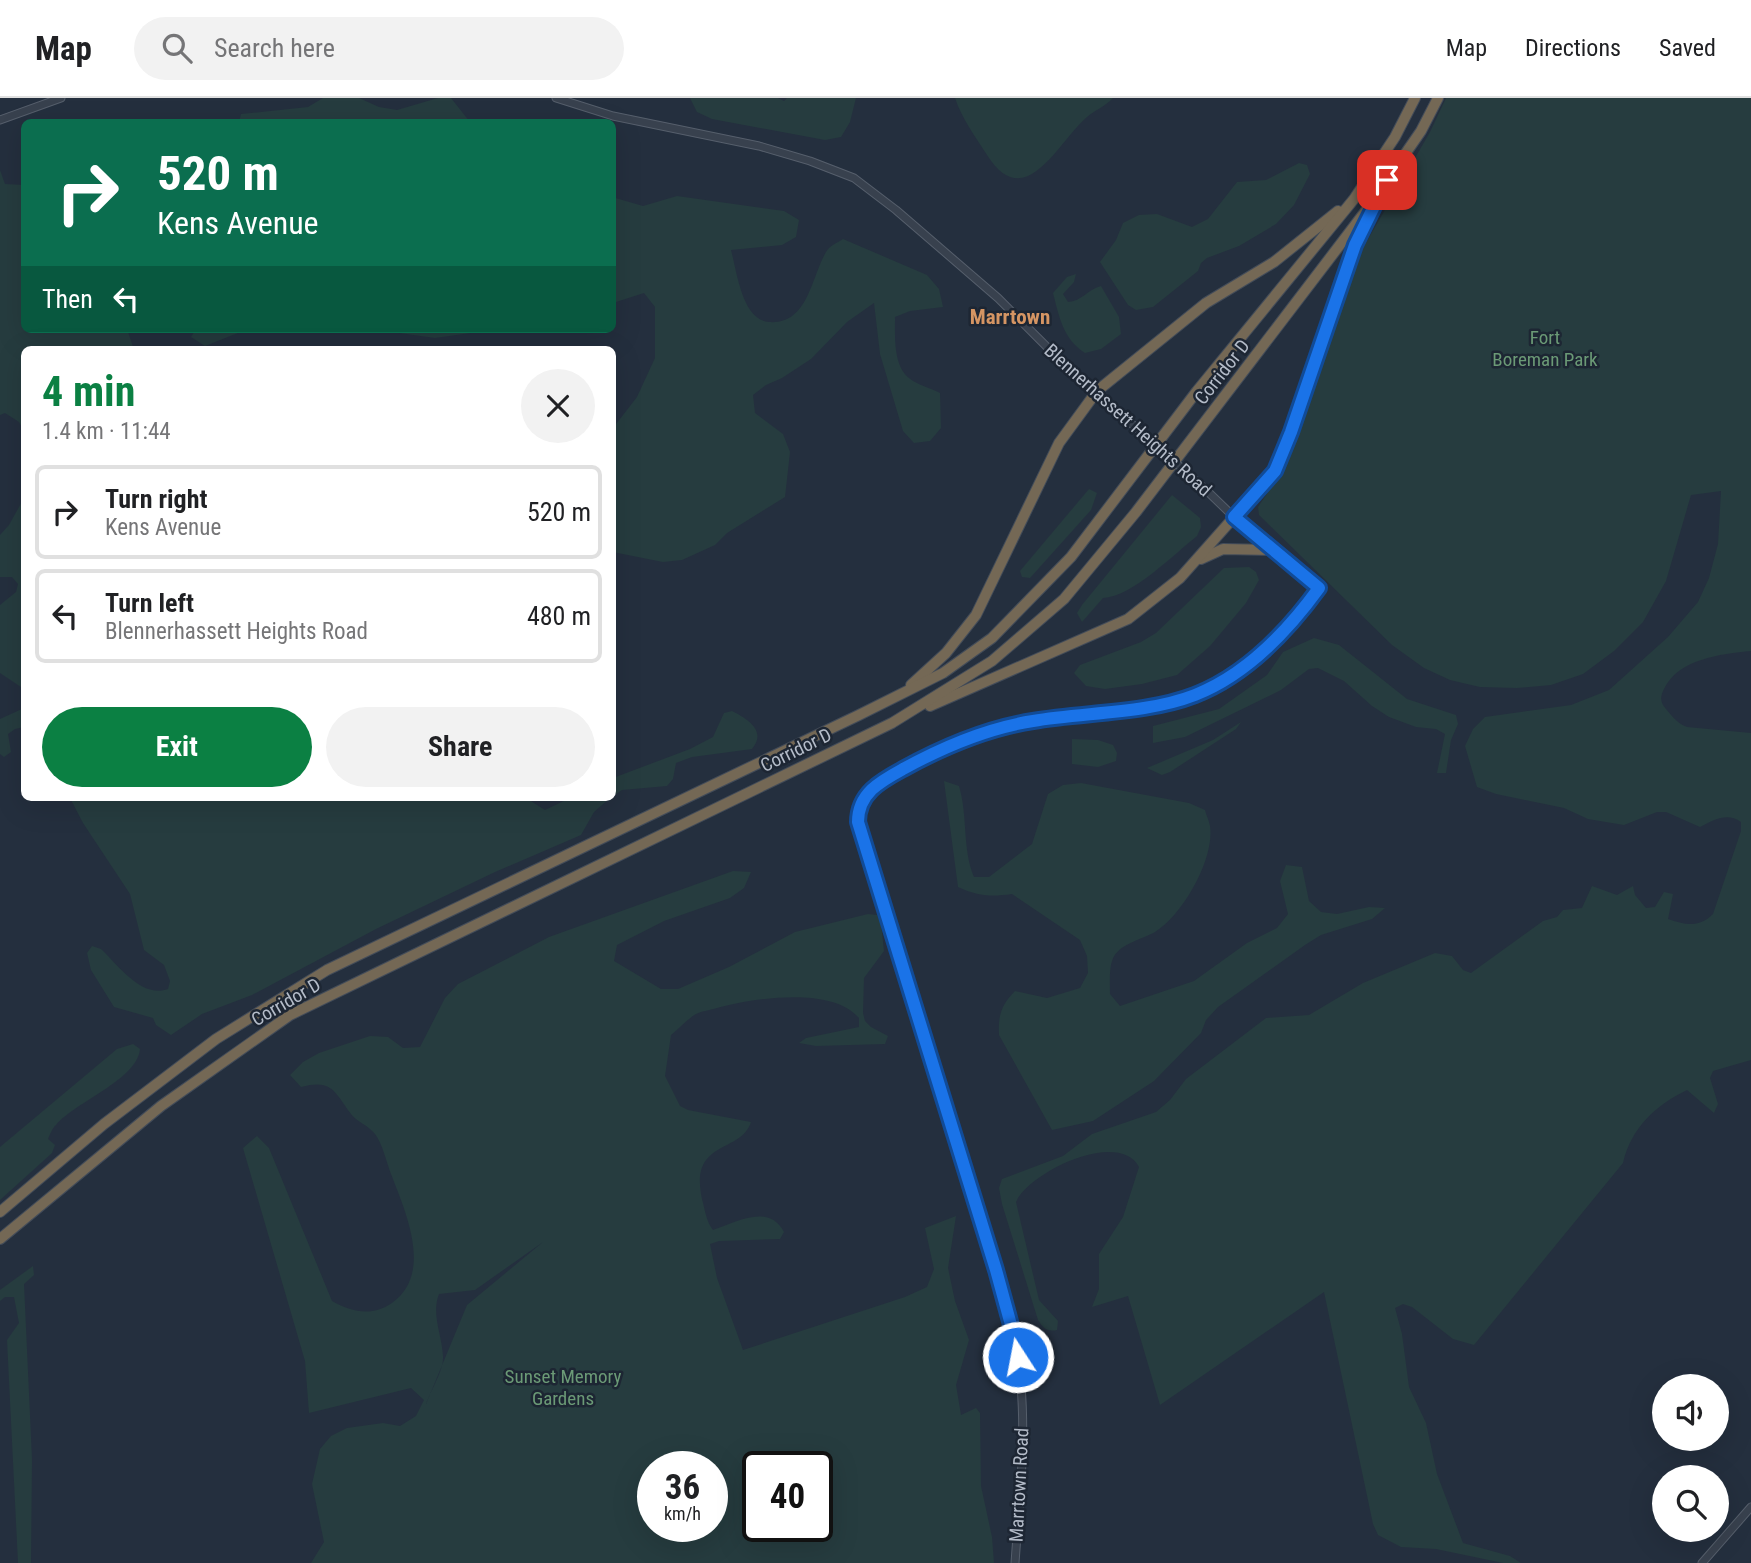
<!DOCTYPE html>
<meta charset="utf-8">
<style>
:root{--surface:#fff;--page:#f2f2f2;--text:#202124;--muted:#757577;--line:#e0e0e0;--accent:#0b8043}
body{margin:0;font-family:"Roboto Condensed",sans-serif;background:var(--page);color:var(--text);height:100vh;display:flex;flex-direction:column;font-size:26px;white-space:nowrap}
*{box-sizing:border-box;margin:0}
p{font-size:23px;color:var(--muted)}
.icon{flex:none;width:38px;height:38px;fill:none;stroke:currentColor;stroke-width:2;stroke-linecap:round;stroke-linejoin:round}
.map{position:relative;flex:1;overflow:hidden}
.sheet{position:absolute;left:21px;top:248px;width:595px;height:455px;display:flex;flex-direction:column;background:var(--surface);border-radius:10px;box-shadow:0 7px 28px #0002}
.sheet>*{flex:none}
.hud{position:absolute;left:21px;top:21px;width:595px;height:214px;border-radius:10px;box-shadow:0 7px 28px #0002;background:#0b6e4f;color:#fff;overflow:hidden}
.buttons{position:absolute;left:1652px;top:1276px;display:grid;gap:14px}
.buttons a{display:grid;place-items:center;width:77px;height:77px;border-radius:50%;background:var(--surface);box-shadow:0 7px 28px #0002;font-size:35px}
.speed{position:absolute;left:637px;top:1353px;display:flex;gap:14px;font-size:35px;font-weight:700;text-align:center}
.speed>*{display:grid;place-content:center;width:91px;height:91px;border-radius:50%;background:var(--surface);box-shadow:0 7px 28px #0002;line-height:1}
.speed small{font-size:18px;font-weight:400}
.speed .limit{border:4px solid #111;border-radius:10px;background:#fff;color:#111}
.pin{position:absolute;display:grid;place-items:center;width:60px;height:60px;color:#fff;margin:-30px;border-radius:14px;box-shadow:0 4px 10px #0006}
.me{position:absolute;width:77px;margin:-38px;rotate:349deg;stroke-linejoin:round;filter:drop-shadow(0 0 5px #0008)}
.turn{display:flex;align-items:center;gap:24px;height:147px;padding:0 21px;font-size:32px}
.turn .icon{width:91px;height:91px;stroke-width:2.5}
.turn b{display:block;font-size:49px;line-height:60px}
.then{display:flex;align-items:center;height:66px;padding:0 21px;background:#0003;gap:14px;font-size:26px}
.round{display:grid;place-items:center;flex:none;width:74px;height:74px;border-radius:37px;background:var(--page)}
.head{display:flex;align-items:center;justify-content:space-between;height:119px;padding:0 21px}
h1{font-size:42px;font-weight:700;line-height:52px;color:var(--accent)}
.action{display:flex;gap:14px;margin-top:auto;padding:14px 21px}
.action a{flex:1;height:80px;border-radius:42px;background:var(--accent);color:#fff;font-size:28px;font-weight:700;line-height:80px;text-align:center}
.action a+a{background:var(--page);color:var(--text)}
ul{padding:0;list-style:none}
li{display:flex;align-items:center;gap:21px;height:94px;margin:0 14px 10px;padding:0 7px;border:4px solid var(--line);border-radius:10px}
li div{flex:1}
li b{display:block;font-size:26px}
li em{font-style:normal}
header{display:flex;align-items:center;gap:42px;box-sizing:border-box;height:98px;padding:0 35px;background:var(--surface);border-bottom:2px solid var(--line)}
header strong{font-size:33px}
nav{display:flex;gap:38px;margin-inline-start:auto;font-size:24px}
.search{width:490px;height:63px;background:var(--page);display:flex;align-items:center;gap:18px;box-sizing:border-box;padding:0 24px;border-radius:38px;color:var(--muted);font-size:26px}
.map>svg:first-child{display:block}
.green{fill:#263c3f;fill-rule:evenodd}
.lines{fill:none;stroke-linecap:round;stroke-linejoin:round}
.tertiary-casing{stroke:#565f6c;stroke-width:9}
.motorway-casing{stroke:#434c59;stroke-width:12}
.tertiary{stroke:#38414e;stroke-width:7}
.motorway{stroke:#746855;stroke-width:10}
.tertiary-bridge-casing{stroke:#565f6c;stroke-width:9;stroke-linecap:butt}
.tertiary-bridge{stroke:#38414e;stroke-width:7}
.route-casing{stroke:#114b97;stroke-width:18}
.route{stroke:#1a73e8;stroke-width:12}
.labels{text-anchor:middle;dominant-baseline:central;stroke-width:5;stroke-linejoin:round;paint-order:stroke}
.park-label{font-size:19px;fill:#6b9a76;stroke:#1d2633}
.street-label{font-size:19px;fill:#b4bcc9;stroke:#1d2633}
.neighbourhood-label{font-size:21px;font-weight:bold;fill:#d59563;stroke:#1d2633}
</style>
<header>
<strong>Map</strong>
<div class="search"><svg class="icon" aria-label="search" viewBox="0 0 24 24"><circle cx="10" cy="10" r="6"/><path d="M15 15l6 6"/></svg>Search here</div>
<nav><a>Map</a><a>Directions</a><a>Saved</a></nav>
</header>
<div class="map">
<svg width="1751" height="1465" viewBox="0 0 1751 1465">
<rect width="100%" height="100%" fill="#242f3e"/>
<g class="green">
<polygon points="323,0 359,0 379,9 397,12 438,0 451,0 470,24 239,24 241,16 308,9"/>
<polygon points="690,0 778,0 784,3 787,0 856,0 850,24 841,39 825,42 712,21 697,14"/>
<path d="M955,0H1113C1106,8 1095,12 1087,19C1057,45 1025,117 987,57C975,38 962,21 955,0Z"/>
<path d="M1446,0H1751V553C1721,556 1678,561 1664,591C1660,599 1660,604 1666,611C1673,619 1677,625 1687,629L1751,635V962L1713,973L1710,980L1718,1006L1714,1015L1687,992C1656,1007 1631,1030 1623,1065L1474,1247L1453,1241L1412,1209L1403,1206L1395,1210L1402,1236L1409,1289L1426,1325L1437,1376L1463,1445L1510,1458L1521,1465H1503L1436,1451L1401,1449L1378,1437L1373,1426L1324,1194L1160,1307L1128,1198L1092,1209L1099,1191V1156L1123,1119L1139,1069C1119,1031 1029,1074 1016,1104L1039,1202L1058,1223L1057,1232C1047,1234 1043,1230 1038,1222L1002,1106L999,1090L1002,1081L1063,1058L1092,1036L1156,1014L1170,1002L1186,981L1266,920L1309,917L1363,885L1435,855L1452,858L1463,872L1471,875L1543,823L1557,819L1563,812L1582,810L1592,788L1617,797L1633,788L1635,797L1646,810L1655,809L1664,794L1673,796L1668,821C1685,827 1699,830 1713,816L1741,733V724C1727,714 1714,722 1700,729L1666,714H1657L1624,727L1588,721L1564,710L1496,696L1477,689L1465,648L1473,631L1485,619L1571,607L1609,592L1668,539L1698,504L1709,480L1718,446L1721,393L1691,397L1666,483L1643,524L1614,553L1583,576L1551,587L1517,590L1480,589L1450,582L1424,570L1392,547L1259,417L1258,409L1287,366L1356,162L1430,34Z"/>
<polygon points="1299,65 1307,67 1310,76 1294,107 1276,126 1239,148 1207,160 1201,165 1198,173 1153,209 1136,212 1128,207 1100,164 1116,142 1123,125 1139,117 1157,116 1192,129 1208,121 1237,84 1266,82"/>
<polygon points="0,72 5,86 24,87 24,231 127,231 134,252 24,252 24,333 19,324 5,315 0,317"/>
<path d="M677,98L784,113L799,122L796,139L782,147L731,152C737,174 742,222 769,224C808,227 811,180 826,154C829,148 837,145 843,141L927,177L939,191L943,209L910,213L895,219C895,237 893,268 909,280C917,287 931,290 940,295L941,330L930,343L914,345L903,333L880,256L874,205L847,224L811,261L782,280L766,287L753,297L755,315L783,336L790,354L785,399L727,435L715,447L682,462L663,464L613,454V330L637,299L655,260V209L644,195L613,205L612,99L643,108Z"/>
<path d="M1076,176L1074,184L1063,196L1068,204C1082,203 1087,192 1101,188L1119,219L1121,236L1101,251L1085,255C1063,241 1059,218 1053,195L1067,179Z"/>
<polygon points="196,231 248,231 205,248 191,239"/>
<polygon points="385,231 499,231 435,240 385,233"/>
<polygon points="1089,391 1097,395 1091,412 1030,480 1022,479 1020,473"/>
<path d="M1172,397L1200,420L1201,429L1197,438C1174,456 1132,499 1103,500L1082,524L1077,515L1082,507Z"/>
<polygon points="24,400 24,591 0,575 0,507 16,494 18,486 12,479 0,479 0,437 9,427"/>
<polygon points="1249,469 1256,474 1259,482 1246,505 1210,548 1177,577 1142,586 1105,591 1086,588 1074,575 1080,567 1141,544 1156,535 1224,470"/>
<polygon points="1314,540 1339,547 1407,601 1456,617 1458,626 1451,642 1446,675 1437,675 1445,636 1436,631 1416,629 1389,619 1372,608 1344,583 1318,570 1309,571 1281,592 1185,639 1153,645 1153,628 1219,611 1267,577 1283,554"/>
<polygon points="24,610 24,629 15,631 8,636 11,654 4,659 0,656 0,621"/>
<path d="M732,613C748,621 767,633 752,651L692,659L676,665L673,681L667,688L622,692L613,698V680L690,651L713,639L724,615Z"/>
<polygon points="1241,624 1236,631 1170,674 1162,677 1147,670 1213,642"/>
<polygon points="1072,641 1098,642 1113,647 1117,655 1116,663 1098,669 1072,666"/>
<path d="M944,683L959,688C968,718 962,750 974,779H989L1032,746L1048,696L1063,687L1081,685L1189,705L1205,712C1206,717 1209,722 1210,728C1215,760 1183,817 1155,834C1141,842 1117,846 1112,863C1109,872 1110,886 1110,896L1120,908L1194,883L1247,845L1277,830L1288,816L1280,783L1286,767L1302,769L1309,803L1321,814L1337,816L1369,809L1385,810L1372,821L1321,837L1305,847L1218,909L1206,922L1201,935L1154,983L1093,1023L1052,1032L999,937C998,918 1001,907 1015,893L1047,900L1080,890L1088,875L1087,858L1080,842L1012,796C991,799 977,798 958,789Z"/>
<path d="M70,700H526L545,712L570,700H610L594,714L581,737L495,774L376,831L252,897L202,916L171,937L156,927L153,920L114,909L91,872L87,855L92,848L101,851C118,867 142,901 168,891L170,883L164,867L144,852L130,796L83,725Z"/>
<path d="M733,773L751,774L744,790L730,800L664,823L617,847L614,863L661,891H678L729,869L795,834L868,816L877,817L881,825L884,853L864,880L863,915L865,923L871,929L888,938L885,946L816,948L799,945L806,940L859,929V920C832,888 754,900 717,910C711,912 702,913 696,916C687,921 679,931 671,937L665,978L680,1008L688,1012L751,1024C741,1056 689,1041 702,1101C705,1112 706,1123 713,1132C736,1124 769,1105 784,1134L780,1141L719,1143L710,1146L717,1180L743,1252L905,1199L927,1189L934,1171L925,1130L956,1118L948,1170L955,1203L969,1242L956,1287L961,1317L976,1310L980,1315L981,1388L992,1439L994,1465H311L324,1444L312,1386L320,1351L331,1338L347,1330L383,1325L400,1328L416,1318L424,1302L411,1290L309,1315L305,1263L243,1050L257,1038L269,1050L332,1203C351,1214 372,1219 392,1205C434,1175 405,1113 391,1076C386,1063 383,1047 375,1036C368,1027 357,1024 351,1016C334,993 332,981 301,989L290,977L303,964L319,955L370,938L388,939L403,950L420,949L445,900L458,886L549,839ZM543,1144L467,1207L426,1306C431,1292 444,1272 443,1258C442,1237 431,1216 439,1196L475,1192ZM653,1368H712V1428H653ZM758,1368H817V1428H758Z"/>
<path d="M133,946L140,951C137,982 75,1004 56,1027C52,1030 50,1037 48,1041L55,1047L52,1055L0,1102V1049L117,951Z"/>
<polygon points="33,1168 34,1177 24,1186 32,1361 31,1465 18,1465 7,1242 19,1225 14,1199 5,1199 0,1203 0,1192"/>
</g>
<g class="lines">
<g class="tertiary-casing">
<g id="tertiary">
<polyline points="556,0 613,18 759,48 810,63 854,80 896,112 998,200 1058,260 1133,327"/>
<polyline points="0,22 61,0"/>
<path d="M1015,1465C1019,1407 1026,1346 1021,1288C1018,1248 1007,1210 996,1172L858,724C858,695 881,683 903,671C943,649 988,630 1033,623C1085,614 1147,616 1195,597C1246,576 1287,534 1319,490L1234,419L1203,389"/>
<polyline points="1702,1465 1751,1409"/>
</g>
</g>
<g class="motorway-casing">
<g id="motorway">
<polyline points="1201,461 1223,451 1272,452"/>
<polyline points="911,587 946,555 976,517 1059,345 1097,293 1206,205 1274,164 1338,113"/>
<polyline points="930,608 1128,521 1180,480 1275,373 1355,147 1371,115"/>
<polyline points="0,1114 104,1026 216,941 327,872 859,617 943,575 992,540 1071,459 1197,293 1354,101 1395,39 1415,0"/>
<polyline points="0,1141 161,1008 290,917 892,625 992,563 1064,501 1136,414 1365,114 1421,33 1438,0"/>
</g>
</g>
<use href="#tertiary" class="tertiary"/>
<use href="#motorway" class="motorway"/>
<g class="tertiary-bridge-casing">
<polyline id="tertiary-bridge" points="1133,327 1203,389"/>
</g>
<use href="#tertiary-bridge" class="tertiary-bridge"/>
</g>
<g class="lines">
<g class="route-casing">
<path id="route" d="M1018,1259L1014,1238L996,1172L858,724C858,695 881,683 903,671C943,649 988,630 1033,623C1085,614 1146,616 1195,597C1246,577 1287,534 1319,490L1234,419L1275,373L1291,334L1355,147L1387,82"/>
</g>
<use href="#route" class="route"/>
</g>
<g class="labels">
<g class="park-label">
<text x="1545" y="239">Fort<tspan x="1545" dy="22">Boreman Park</tspan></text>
<text x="563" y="1278">Sunset Memory<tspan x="563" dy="22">Gardens</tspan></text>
</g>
<g class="street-label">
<text transform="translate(1222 274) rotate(-52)">Corridor D</text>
<text transform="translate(1128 322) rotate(42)">Blennerhassett Heights Road</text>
<text transform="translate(796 652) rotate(-26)">Corridor D</text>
<text transform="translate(286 904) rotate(-30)">Corridor D</text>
<text transform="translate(1019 1387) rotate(-87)">Marrtown Road</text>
</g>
<g class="neighbourhood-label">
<text x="1010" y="219">Marrtown</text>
</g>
</g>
</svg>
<div class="buttons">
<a><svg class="icon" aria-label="sound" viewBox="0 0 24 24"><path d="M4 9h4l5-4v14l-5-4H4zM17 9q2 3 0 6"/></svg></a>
<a><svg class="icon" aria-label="search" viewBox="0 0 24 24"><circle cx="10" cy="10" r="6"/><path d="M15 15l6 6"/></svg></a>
</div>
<div class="speed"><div>36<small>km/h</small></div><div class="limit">40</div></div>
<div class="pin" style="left:1387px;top:82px;background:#d93025"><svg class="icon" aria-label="arrive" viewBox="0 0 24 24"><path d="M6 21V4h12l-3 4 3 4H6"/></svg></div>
<svg class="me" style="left:1018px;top:1259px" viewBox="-20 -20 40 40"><circle r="17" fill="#1a73e8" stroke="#fff" stroke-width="3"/><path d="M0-11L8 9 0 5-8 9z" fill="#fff"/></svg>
<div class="hud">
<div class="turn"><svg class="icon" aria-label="right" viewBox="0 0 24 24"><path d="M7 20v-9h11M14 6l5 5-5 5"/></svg><div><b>520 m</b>Kens Avenue</div></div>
<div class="then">Then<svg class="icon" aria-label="left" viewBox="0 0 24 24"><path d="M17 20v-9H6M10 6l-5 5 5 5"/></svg></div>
</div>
<section class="sheet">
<div class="head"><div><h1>4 min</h1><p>1.4 km · 11:44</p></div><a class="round"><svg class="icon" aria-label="close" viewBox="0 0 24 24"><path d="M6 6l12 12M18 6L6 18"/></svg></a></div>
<ul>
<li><svg class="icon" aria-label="right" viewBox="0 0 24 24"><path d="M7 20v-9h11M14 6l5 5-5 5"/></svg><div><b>Turn right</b><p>Kens Avenue</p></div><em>520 m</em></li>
<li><svg class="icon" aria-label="left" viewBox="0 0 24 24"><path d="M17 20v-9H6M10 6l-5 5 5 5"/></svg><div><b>Turn left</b><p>Blennerhassett Heights Road</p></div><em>480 m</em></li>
</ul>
<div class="action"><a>Exit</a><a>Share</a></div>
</section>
</div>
